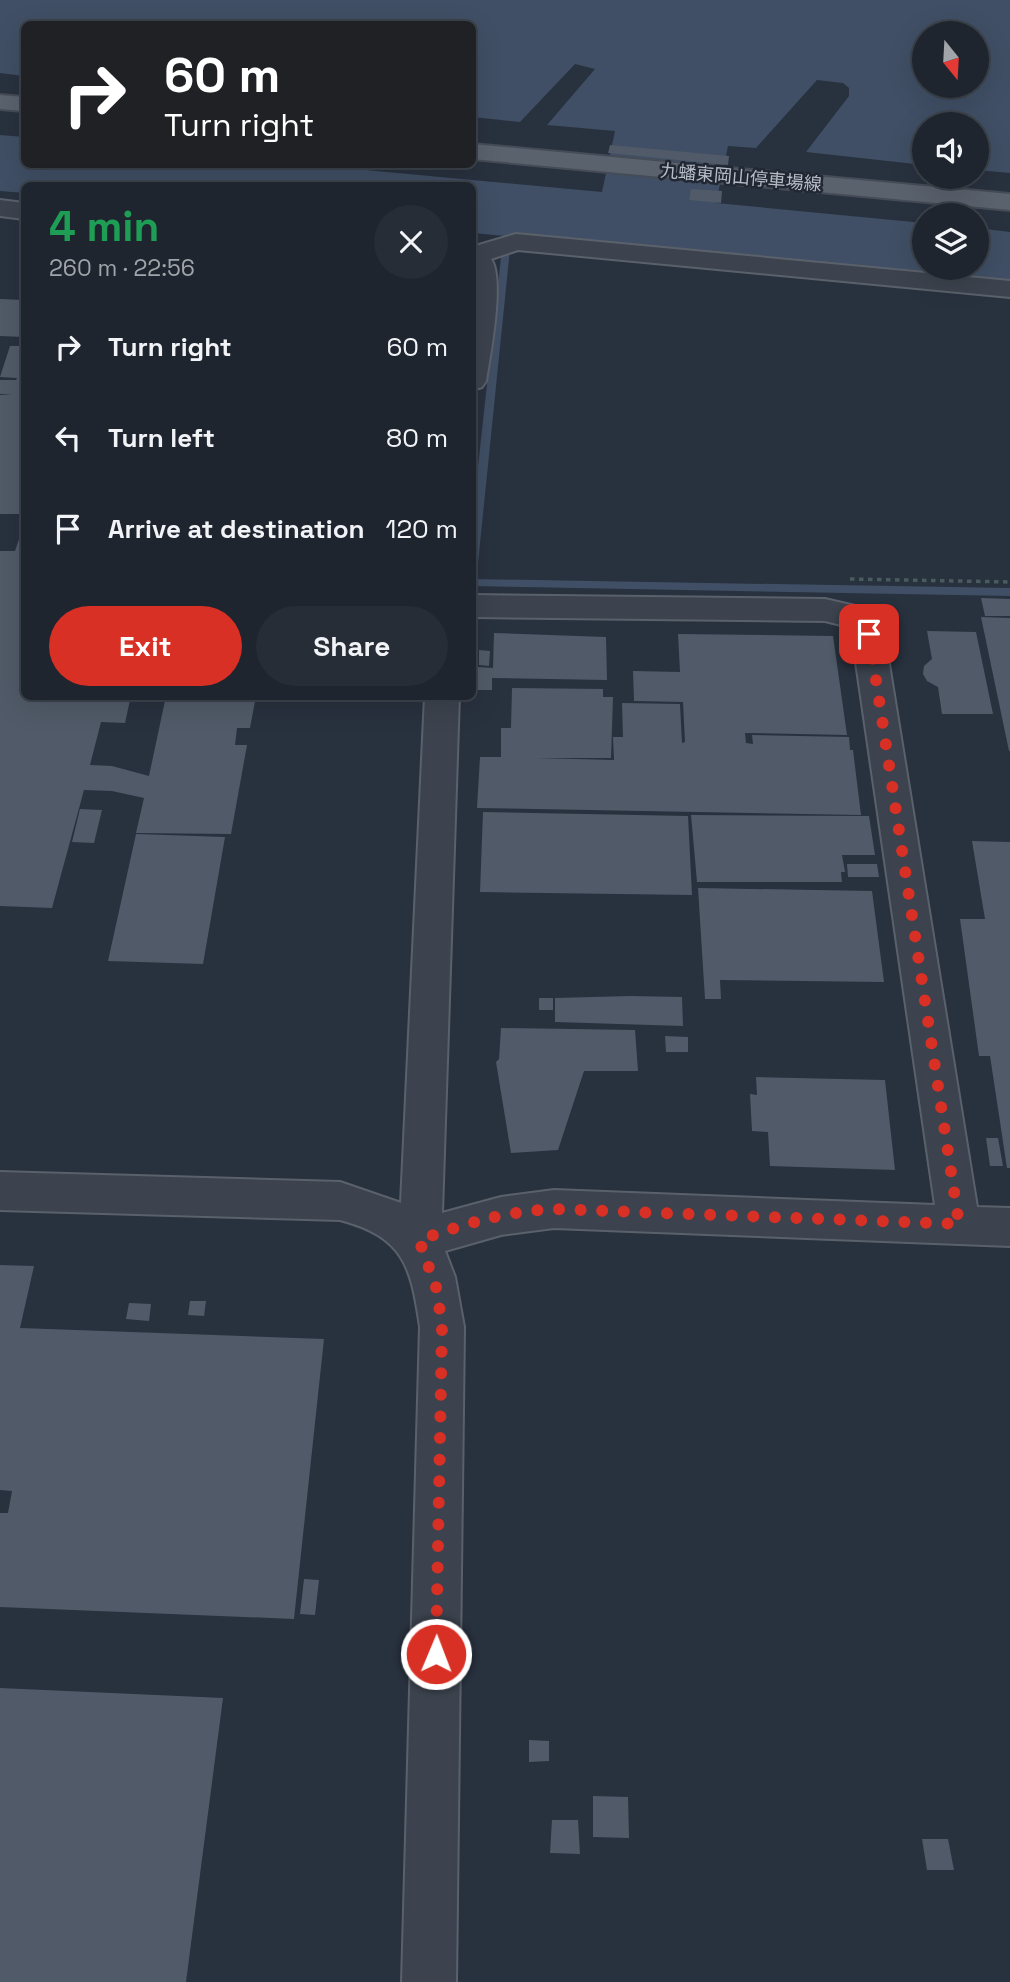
<!DOCTYPE html>
<meta charset="utf-8">
<style>
:root{--surface:#1e252e;--page:#262d36;--text:#f1f3f6;--muted:#a1a5aa;--line:#3c424a;--accent:#d93025}
body{margin:0;font-family:"Space Grotesk","Noto Sans JP",sans-serif;background:var(--page);color:var(--text);height:100vh;display:flex;flex-direction:column;font-size:26px;white-space:nowrap}
*{box-sizing:border-box;margin:0}
p{font-size:23px;color:var(--muted)}
.icon{flex:none;width:38px;height:38px;fill:none;stroke:currentColor;stroke-width:2;stroke-linecap:round;stroke-linejoin:round}
.map{position:relative;flex:1;overflow:hidden}
.sheet{position:absolute;left:21px;top:182px;width:455px;height:518px;display:flex;flex-direction:column;background:var(--surface);border-radius:10px;box-shadow:0 7px 28px #0002,0 0 0 2px var(--line)}
.sheet>*{flex:none}
.banner{position:absolute;left:21px;top:21px;width:455px;height:147px;border-radius:10px;box-shadow:0 7px 28px #0002,0 0 0 2px var(--line);background:#202124;color:#fff;overflow:hidden}
.needle{width:46px;rotate:162deg}
.fabs{position:absolute;left:912px;top:21px;display:grid;gap:14px}
.fabs a{display:grid;place-items:center;width:77px;height:77px;border-radius:50%;background:var(--surface);box-shadow:0 7px 28px #0002,0 0 0 2px var(--line);font-size:35px}
.pin{position:absolute;display:grid;place-items:center;width:60px;height:60px;color:#fff;margin:-30px;border-radius:14px;box-shadow:0 4px 10px #0006}
.me{position:absolute;width:77px;margin:-38px;rotate:1deg;stroke-linejoin:round;filter:drop-shadow(0 0 5px #0008)}
.turn{display:flex;align-items:center;gap:24px;height:147px;padding:0 28px;font-size:32px}
.turn .icon{width:91px;height:91px;stroke-width:2.5}
.turn b{display:block;font-size:49px;line-height:60px}
.round{display:grid;place-items:center;flex:none;width:74px;height:74px;border-radius:37px;background:var(--page)}
.headline{display:flex;align-items:center;justify-content:space-between;height:119px;padding:0 28px}
h1{font-size:42px;font-weight:800;line-height:52px;color:#1e9e55}
.cta{display:flex;gap:14px;margin-top:auto;padding:14px 28px}
.cta a{flex:1;height:80px;border-radius:42px;background:var(--accent);color:#fff;font-size:28px;font-weight:800;line-height:80px;text-align:center}
.cta a+a{background:var(--page);color:var(--text)}
ul{padding:0;list-style:none}
li{display:flex;align-items:center;gap:21px;height:91px;padding:0 28px}
li div{flex:1}
li b{display:block;font-size:26px}
li em{font-style:normal}
.map>svg:first-child{display:block}
.water{fill:#404f65;fill-rule:evenodd}
.lines{fill:none;stroke-linecap:round;stroke-linejoin:round}
.stream{fill:#404f65;fill-rule:evenodd}
.building{fill:#515a68}
.minor-casing{stroke:#5a616b;stroke-width:4}
.major-casing{stroke:#454c57;stroke-width:4}
.path{stroke:#4a5b5e;stroke-width:3.5;stroke-dasharray:4.5 4.5;stroke-linecap:butt}
.minor{fill:#3c434e;fill-rule:evenodd}
.major{fill:#5a626e;fill-rule:evenodd}
.route{stroke:#d93025;stroke-width:12;stroke-dasharray:0 21.6}
.labels{text-anchor:middle;dominant-baseline:central;stroke-width:5;stroke-linejoin:round;paint-order:stroke}
.far-street-label{font-size:18px;fill:#b8bec8;stroke:#212833}
</style>
<div class="map">
<svg width="1010" height="1982" viewBox="0 0 1010 1982">
<rect width="100%" height="100%" fill="#28313e"/>
<path class="water" d="M0,0H1010V173L977,170L976,124H924V165L806,152L849,96V88L843,83L817,80L756,148L728,146L716,203L924,223V268H976L977,228L1010,232V283L473,233L472,186H24V193L0,191V135L24,137V164L312,165L602,192L615,131L547,125L595,69L575,64L520,122L473,117L472,24H24V76L0,73ZM924,33H976V86H924Z"/>
<g class="lines">
<g class="stream">
<polygon points="507,236 511,239 477,573 472,576 472,521 503,239"/>
<polygon points="472,579 1010,588 1010,596 472,586"/>
</g>
</g>
<g class="building">
<polygon points="610,145 729,156 728,165 608,153"/>
<polygon points="691,189 722,191 721,203 689,200"/>
<polygon points="0,299 24,300 24,337 0,336"/>
<polygon points="10,346 24,346 24,514 0,514 0,395 12,394 0,394 0,380 16,380 17,378 0,377"/>
<polygon points="24,524 24,696 110,696 109,699 130,700 125,723 101,722 90,765 112,766 149,776 166,696 256,696 250,728 237,728 235,745 247,745 231,834 136,833 144,798 112,791 84,790 52,908 0,906 0,551 15,551"/>
<polygon points="981,598 1010,599 1010,616 985,616"/>
<polygon points="981,617 1010,618 1010,751 1009,751"/>
<polygon points="927,631 976,632 993,714 942,714 938,687 927,681 923,674 924,666 932,659"/>
<polygon points="494,633 606,637 607,680 492,678 492,690 477,690 478,667 493,668"/>
<polygon points="678,634 833,636 847,735 745,733 746,743 753,744 752,735 849,737 850,750 853,750 861,815 477,808 480,757 501,757 501,728 511,728 512,688 603,689 603,697 613,697 611,758 537,758 614,760 613,737 623,737 622,703 680,704 682,743 685,742 683,702 634,701 633,671 680,672"/>
<polygon points="479,650 490,651 489,666 479,665"/>
<polygon points="80,809 102,810 94,843 72,842"/>
<polygon points="483,812 688,816 692,895 480,892"/>
<polygon points="691,815 869,816 875,855 842,855 845,872 841,872 842,882 697,882"/>
<polygon points="136,834 225,837 203,964 108,961"/>
<polygon points="972,841 1010,842 1010,1168 1007,1168 990,1056 979,1056 960,919 985,919"/>
<polygon points="847,864 877,864 879,877 848,877"/>
<polygon points="698,888 872,891 884,982 720,980 721,999 705,999"/>
<polygon points="630,996 682,997 683,1026 555,1022 555,998"/>
<rect x="539" y="998" width="14" height="12"/>
<polygon points="501,1028 635,1030 638,1071 584,1071 558,1150 511,1153 496,1062 499,1059"/>
<polygon points="665,1036 688,1037 688,1052 666,1052"/>
<polygon points="756,1077 885,1080 895,1170 770,1166 768,1132 752,1131 750,1094 757,1095"/>
<polygon points="986,1138 998,1138 1003,1166 990,1166"/>
<polygon points="0,1265 34,1266 20,1328 324,1339 294,1619 0,1607 0,1513 8,1513 12,1491 0,1490"/>
<polygon points="190,1301 206,1301 204,1316 188,1315"/>
<polygon points="129,1303 151,1304 149,1321 126,1319"/>
<polygon points="304,1579 319,1580 315,1615 300,1614"/>
<polygon points="0,1688 223,1698 186,1982 0,1982"/>
<polygon points="529,1740 549,1741 549,1761 529,1762"/>
<polygon points="593,1796 628,1797 629,1838 593,1837"/>
<polygon points="552,1820 578,1820 580,1854 550,1853"/>
<polygon points="922,1839 948,1839 954,1870 927,1870"/>
</g>
<g class="lines">
<g class="minor-casing">
<g id="minor">
<polygon points="0,200 24,203 24,219 0,216"/>
<path d="M516,234L1010,281V297L518,250L491,259C505,278 490,356 486,381L482,387L472,390V247Z"/>
<path d="M472,595L825,599L868,609L884,633L977,1207L1010,1208V1246L554,1228L501,1235L445,1251L455,1277L464,1327L456,1982H402L420,1327C411,1266 404,1237 340,1220L0,1210V1172L340,1182L401,1203L425,696H459L442,1213L501,1197L554,1190L935,1205L852,635L845,626L825,621L472,617Z"/>
</g>
</g>
<g class="major-casing">
<g id="major">
<polygon points="0,95 24,97 24,111 0,109"/>
<polygon points="472,144 1010,194 1010,210 472,159"/>
</g>
</g>
<polyline class="path" points="850,579 1010,582"/>
<use href="#minor" class="minor"/>
<use href="#major" class="major"/>
</g>
<g class="lines">
<path class="route" d="M436,1654L442,1327L437,1290L419,1240C469,1223 501,1212 554,1209L959,1224L869,634"/>
</g>
<g class="labels">
<g class="far-street-label">
<text transform="translate(741 177) rotate(5)">九蟠東岡山停車場線</text>
</g>
</g>
</svg>
<div class="fabs">
<a><svg class="needle" viewBox="-14 -14 28 28"><path d="M0-13l5 13h-10z" fill="#e53935"/><path d="M0 13l5-13h-10z" fill="#a1a5aa"/></svg></a>
<a><svg class="icon" aria-label="sound" viewBox="0 0 24 24"><path d="M4 9h4l5-4v14l-5-4H4zM17 9q2 3 0 6"/></svg></a>
<a><svg class="icon" aria-label="layers" viewBox="0 0 24 24"><path d="M12 4l9 5-9 5-9-5zM3 14l9 5 9-5"/></svg></a>
</div>
<div class="pin" style="left:869px;top:634px;background:#d93025"><svg class="icon" aria-label="arrive" viewBox="0 0 24 24"><path d="M6 21V4h12l-3 4 3 4H6"/></svg></div>
<svg class="me" style="left:436px;top:1654px" viewBox="-20 -20 40 40"><circle r="17" fill="#d93025" stroke="#fff" stroke-width="3"/><path d="M0-11L8 9 0 5-8 9z" fill="#fff"/></svg>
<div class="banner">
<div class="turn"><svg class="icon" aria-label="right" viewBox="0 0 24 24"><path d="M7 20v-9h11M14 6l5 5-5 5"/></svg><div><b>60 m</b>Turn right</div></div>
</div>
<section class="sheet">
<div class="headline"><div><h1>4 min</h1><p>260 m · 22:56</p></div><a class="round"><svg class="icon" aria-label="close" viewBox="0 0 24 24"><path d="M6 6l12 12M18 6L6 18"/></svg></a></div>
<ul>
<li><svg class="icon" aria-label="right" viewBox="0 0 24 24"><path d="M7 20v-9h11M14 6l5 5-5 5"/></svg><div><b>Turn right</b></div><em>60 m</em></li>
<li><svg class="icon" aria-label="left" viewBox="0 0 24 24"><path d="M17 20v-9H6M10 6l-5 5 5 5"/></svg><div><b>Turn left</b></div><em>80 m</em></li>
<li><svg class="icon" aria-label="arrive" viewBox="0 0 24 24"><path d="M6 21V4h12l-3 4 3 4H6"/></svg><div><b>Arrive at destination</b></div><em>120 m</em></li>
</ul>
<div class="cta"><a>Exit</a><a>Share</a></div>
</section>
</div>
